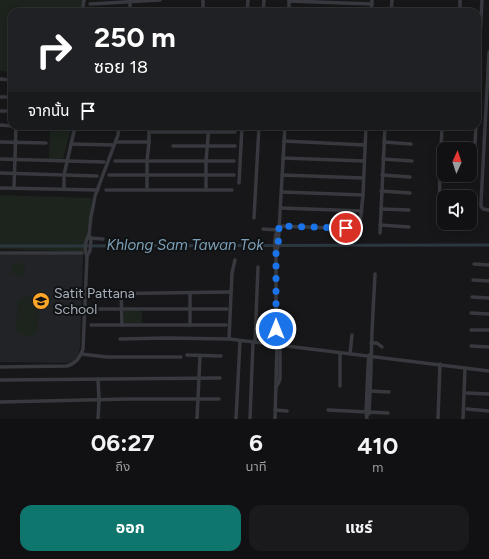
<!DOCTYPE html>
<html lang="th">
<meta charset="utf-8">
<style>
:root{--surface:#111113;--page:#1a1a1c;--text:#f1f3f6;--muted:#9c9da0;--line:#303133;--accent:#0f766e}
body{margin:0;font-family:Figtree,"Noto Sans Thai",sans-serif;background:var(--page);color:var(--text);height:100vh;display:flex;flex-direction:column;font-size:15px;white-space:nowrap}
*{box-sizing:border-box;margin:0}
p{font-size:13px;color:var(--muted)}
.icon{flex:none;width:22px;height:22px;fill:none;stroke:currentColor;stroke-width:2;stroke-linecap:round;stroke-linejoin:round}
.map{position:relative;height:419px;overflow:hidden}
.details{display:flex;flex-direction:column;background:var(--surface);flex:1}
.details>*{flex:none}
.top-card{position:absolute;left:8px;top:8px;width:473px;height:122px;border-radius:12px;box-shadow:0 2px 10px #0003,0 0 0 1px var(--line);background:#202124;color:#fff;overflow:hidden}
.needle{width:26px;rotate:3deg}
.buttons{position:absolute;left:437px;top:142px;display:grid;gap:8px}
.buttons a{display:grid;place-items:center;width:40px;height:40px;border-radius:8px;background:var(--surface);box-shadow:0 2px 10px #0003,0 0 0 1px var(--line);font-size:20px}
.pin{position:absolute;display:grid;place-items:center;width:34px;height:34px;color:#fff;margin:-17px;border:2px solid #fff;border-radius:50%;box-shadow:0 1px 4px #0007}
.me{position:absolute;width:44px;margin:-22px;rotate:0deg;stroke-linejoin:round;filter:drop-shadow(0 0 3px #0008)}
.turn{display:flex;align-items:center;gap:14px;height:84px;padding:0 20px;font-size:18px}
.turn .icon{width:52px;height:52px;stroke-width:2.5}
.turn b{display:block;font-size:28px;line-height:34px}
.then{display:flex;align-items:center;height:38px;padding:0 20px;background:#0003;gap:8px;font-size:15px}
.eta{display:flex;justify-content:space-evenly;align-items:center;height:68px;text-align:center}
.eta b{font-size:24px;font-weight:700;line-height:28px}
.button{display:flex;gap:8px;margin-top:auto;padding:8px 20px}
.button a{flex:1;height:46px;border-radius:12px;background:var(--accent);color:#fff;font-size:16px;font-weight:700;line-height:46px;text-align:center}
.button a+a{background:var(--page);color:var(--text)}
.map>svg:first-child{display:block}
.built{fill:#222326}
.green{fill:#1c241d}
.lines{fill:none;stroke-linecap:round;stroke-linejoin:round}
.canal{stroke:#2b373e;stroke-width:3}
.minor{stroke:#37393e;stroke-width:3.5}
.route{stroke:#1a73e8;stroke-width:7;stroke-dasharray:0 12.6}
.labels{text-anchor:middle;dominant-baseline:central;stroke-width:4;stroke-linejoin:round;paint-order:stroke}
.poi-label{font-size:14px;fill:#a7afba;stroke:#111214;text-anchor:start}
.water-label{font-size:15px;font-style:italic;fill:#7ca0b8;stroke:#111214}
</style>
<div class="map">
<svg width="489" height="419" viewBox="0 0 489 419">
<rect width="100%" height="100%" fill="#171719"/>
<polygon class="built" points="83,254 80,347 78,356 73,361 66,363 0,362 0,255"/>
<g class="green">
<polygon points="0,0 84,0 82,12 12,12 12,72 0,71"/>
<polygon points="50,129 71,129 63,159 49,159"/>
<polygon points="0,195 92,198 85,252 0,249"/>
<polygon points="16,263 25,263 24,276 21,276 21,275 12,274 13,264 16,264"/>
<path d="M27,296C31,297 33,297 36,300C40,304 39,323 37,329C34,337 25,338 19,332H16L18,299H21Z"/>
<rect x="124" y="311" width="18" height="12"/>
</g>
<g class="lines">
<polyline class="canal" points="0,246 58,246 489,245"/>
<g class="minor">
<polyline points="203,0 203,12"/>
<polyline points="130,1 130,12"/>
<polyline points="289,1 372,4"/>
<polyline points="90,4 160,0"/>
<polyline points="82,12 84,0"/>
<polyline points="204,12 233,10"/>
<polyline points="247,12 248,0"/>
<polyline points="263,12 264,0"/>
<polyline points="289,12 289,0"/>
<polyline points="371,12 372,0"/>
<polyline points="391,12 392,0"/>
<polyline points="391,12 401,12"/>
<polyline points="460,12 460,0"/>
<polyline points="489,52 481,203 481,206 483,209 489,210"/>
<polyline points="0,79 12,80"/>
<polyline points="0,97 12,97"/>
<polyline points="477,98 482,0"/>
<polyline points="0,111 12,111"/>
<polyline points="0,125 12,126"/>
<polyline points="20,126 113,128"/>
<polyline points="308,126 366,128"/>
<polyline points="149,132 235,132"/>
<polyline points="284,141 365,145"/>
<polyline points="0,142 46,143"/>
<polyline points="116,142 149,142"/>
<polyline points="384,142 411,144"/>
<polyline points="71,144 114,145"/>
<polyline points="173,146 235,146"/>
<polyline points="283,158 364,161"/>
<polyline points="0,159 104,162"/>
<polyline points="383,159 412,161"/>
<polyline points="474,159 476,126"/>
<polyline points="115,161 234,161"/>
<polyline points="0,173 97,176"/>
<polyline points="109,175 234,175"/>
<polyline points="282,175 363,178"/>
<polyline points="382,175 410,177"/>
<polyline points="239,183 242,126"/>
<polyline points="0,188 98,190"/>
<polyline points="14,188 16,126"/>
<polyline points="64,189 64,175 75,127"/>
<polyline points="106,190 232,190"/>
<polyline points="147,190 147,161 149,142 149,126"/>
<polyline points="206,190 206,161 209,126"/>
<polyline points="381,191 410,193"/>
<polyline points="282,192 363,195"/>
<polyline points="281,208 362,211"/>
<polyline points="381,209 409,210"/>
<polyline points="439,214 440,173 442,126"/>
<polyline points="254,218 259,126"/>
<polyline points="380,225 409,227"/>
<polyline points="279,226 360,229"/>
<polyline points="263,229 278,230"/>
<polyline points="380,233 385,126"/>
<polyline points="359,234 363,195 366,126"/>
<polyline points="88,238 103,239"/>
<polyline points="0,253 82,253"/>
<polyline points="276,253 278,247 285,126"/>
<polyline points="87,256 90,251 91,240 89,235 91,216 93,207 95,196 118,135 119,126"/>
<polyline points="474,264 489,265"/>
<polyline points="473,280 489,281"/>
<polyline points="121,293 122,325"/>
<polyline points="190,293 190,325"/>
<polyline points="90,294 229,292"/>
<polyline points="472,297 489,298"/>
<polyline points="84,309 227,309"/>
<polyline points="471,313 489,314"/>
<polyline points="91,325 226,325"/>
<polyline points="471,330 489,330"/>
<polyline points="120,339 167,338 229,339 489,371"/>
<polyline points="229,339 232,273 235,260"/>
<polyline points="255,342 258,267"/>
<polyline points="371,343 377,343 382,347"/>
<path d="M276,345V253C274,246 274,234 279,228"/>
<polyline points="471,346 489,347"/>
<polyline points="81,354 107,357 181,357"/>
<polyline points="350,354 352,335"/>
<polyline points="187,355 221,356"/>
<path d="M0,367L67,366C76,363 80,358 83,349L87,256C84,250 85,241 89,235"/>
<polyline points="368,367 369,355"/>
<polyline points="371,367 372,331 375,274"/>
<polyline points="98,379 99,400 98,419"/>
<polyline points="0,380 220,378"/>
<polyline points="340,386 340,353"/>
<polyline points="276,387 279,382 280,378 280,345"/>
<polyline points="370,391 389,392"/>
<polyline points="467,393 489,394"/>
<polyline points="0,402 128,399 219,399"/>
<polyline points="467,409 489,411"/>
<polyline points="275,410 287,411"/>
<polyline points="328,410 388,413"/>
<polyline points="369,414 371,369"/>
<polyline points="197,419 200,356"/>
<polyline points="236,419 240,341"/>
<polyline points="250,419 253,342"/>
<polyline points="275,419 277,345"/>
<polyline points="367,419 366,412 368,369"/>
<polyline points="438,419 440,364"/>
<polyline points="463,419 465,368"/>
</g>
</g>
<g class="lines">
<polyline class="route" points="276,329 276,253 278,248 279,226 346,228"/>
</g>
<defs>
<g id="school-disc" transform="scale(0.9)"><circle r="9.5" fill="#ffa728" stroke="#111214"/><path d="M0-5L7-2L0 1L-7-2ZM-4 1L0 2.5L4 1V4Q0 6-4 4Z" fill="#111"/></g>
</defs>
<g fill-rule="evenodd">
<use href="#school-disc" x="41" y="301"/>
</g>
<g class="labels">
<g class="poi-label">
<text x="54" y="293">Satit Pattana<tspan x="54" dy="16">School</tspan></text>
</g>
<g class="water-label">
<text x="185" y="245">Khlong Sam Tawan Tok</text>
</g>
</g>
</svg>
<div class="buttons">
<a><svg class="needle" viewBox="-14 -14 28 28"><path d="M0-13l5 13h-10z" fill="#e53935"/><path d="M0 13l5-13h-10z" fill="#9c9da0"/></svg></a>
<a><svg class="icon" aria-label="sound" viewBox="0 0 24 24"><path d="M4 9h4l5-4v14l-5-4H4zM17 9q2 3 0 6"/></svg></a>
</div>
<div class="pin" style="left:346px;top:228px;background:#d93025"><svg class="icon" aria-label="arrive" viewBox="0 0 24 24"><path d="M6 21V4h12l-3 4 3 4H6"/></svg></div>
<svg class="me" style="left:276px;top:329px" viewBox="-20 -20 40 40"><circle r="17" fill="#1a73e8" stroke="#fff" stroke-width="3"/><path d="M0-11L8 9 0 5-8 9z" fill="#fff"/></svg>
<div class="top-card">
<div class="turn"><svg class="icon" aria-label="right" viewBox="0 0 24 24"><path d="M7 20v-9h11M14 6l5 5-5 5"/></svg><div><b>250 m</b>ซอย 18</div></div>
<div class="then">จากนั้น<svg class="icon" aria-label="arrive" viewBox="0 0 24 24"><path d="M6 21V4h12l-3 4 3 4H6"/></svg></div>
</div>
</div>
<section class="details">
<div class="eta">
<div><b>06:27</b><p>ถึง</p></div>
<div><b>6</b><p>นาที</p></div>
<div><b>410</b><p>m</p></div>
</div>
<div class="button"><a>ออก</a><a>แชร์</a></div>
</section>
